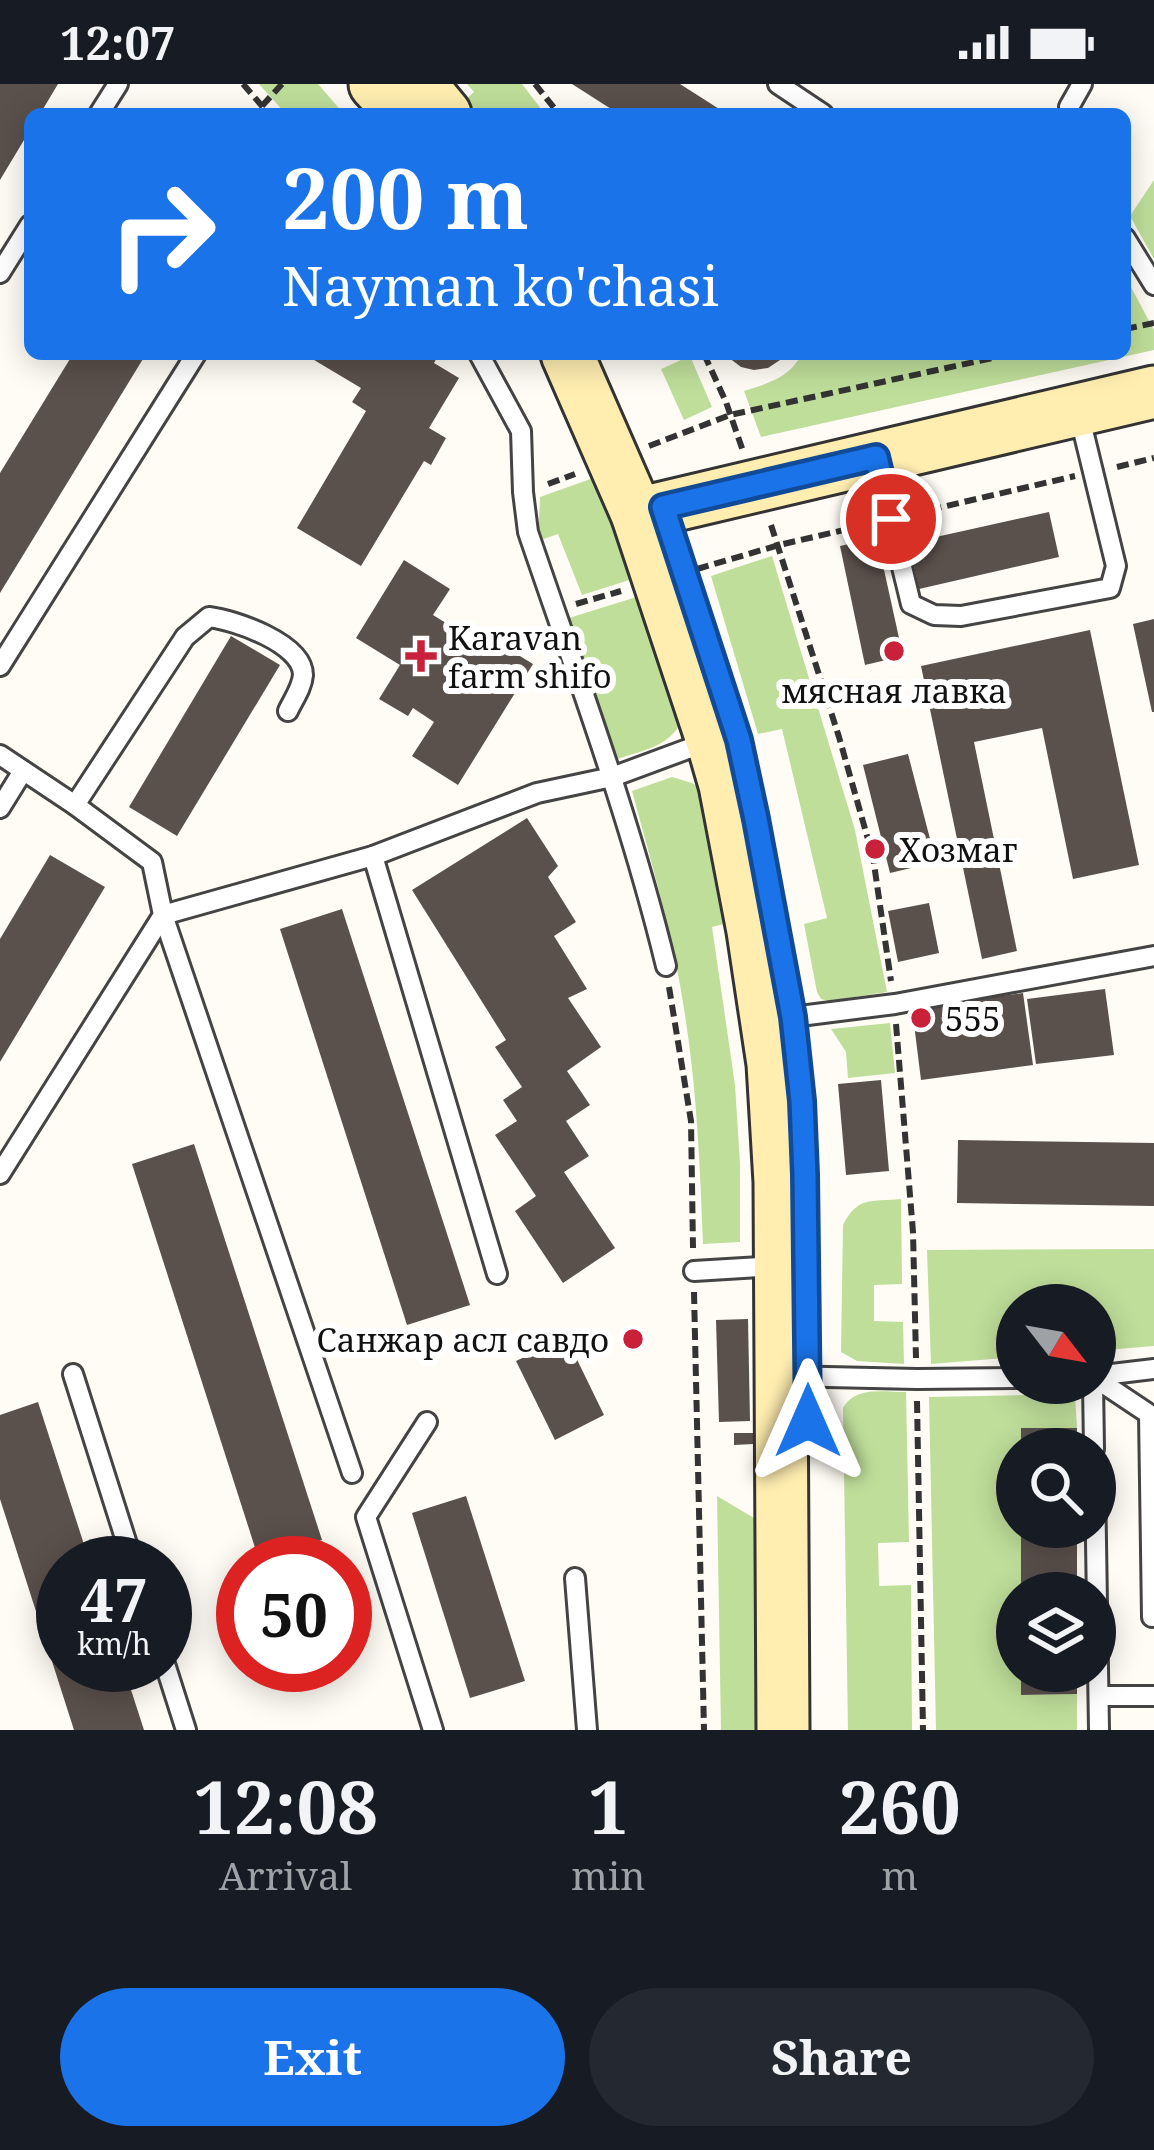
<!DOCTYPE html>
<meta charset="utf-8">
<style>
:root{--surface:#171b24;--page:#242831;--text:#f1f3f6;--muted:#9ea1a6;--accent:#1a73e8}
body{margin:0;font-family:"Noto Serif",serif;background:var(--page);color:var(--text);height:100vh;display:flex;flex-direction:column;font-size:45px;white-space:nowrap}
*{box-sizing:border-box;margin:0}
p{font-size:39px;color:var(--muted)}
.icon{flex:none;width:66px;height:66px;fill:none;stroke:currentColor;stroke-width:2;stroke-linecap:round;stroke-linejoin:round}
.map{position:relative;height:1646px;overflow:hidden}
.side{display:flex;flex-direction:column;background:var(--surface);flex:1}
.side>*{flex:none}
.guide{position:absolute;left:24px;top:24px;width:1107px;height:252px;border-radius:18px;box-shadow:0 6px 30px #0003;background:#1a73e8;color:#fff;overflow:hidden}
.needle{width:78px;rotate:121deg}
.tools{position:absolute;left:996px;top:1200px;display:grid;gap:24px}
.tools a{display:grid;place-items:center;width:120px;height:120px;border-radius:50%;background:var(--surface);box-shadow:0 6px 30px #0003;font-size:60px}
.speed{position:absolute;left:36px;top:1452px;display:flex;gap:24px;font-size:60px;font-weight:700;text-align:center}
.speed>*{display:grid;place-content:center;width:156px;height:156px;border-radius:50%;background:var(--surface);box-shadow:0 6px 30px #0003;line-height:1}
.speed small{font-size:30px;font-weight:400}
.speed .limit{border:18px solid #d22;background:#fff;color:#111}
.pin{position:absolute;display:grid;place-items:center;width:102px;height:102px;color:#fff;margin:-51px;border:6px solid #fff;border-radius:50%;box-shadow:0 3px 12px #0007}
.me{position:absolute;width:132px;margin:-66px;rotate:0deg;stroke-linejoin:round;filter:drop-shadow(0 0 9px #0008)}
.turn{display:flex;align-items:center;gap:42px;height:252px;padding:0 60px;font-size:54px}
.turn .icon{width:156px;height:156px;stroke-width:2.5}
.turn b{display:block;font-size:84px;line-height:102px}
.eta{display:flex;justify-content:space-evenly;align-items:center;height:204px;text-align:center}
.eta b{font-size:72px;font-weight:700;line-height:84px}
.cta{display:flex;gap:24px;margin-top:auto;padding:24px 60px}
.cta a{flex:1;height:138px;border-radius:72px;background:var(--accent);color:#fff;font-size:48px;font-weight:700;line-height:138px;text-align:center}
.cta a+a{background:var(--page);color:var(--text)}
.status{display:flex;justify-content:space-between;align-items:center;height:84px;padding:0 60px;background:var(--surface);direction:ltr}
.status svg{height:33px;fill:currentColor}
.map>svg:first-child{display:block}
.forest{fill:#bfde9a}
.building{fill:#5a504c}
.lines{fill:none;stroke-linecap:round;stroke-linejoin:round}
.service-casing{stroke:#444;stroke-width:24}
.secondary-casing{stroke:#333;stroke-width:57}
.path{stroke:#333;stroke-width:6;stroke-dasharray:12 6;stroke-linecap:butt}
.service{stroke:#fff;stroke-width:18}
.secondary{stroke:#ffeeb0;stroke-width:51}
.route-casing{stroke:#114b97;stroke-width:30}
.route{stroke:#1a73e8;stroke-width:21}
.poi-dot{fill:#c9213a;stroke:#fff;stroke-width:4.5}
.labels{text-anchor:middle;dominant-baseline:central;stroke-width:12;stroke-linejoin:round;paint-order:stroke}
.poi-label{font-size:33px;fill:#111;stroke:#fff;text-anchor:start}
</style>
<div class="status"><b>12:07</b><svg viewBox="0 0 49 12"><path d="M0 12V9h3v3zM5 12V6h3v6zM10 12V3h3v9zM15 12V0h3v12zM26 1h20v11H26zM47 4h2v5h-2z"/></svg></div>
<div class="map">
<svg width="1154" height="1646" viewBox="0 0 1154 1646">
<rect width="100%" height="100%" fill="#fffcf5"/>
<g class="forest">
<polygon points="259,0 318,0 344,30 286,30"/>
<polygon points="467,0 522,0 545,30 474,30 464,17 474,8"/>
<polygon points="1154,96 1154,175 1130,132"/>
<path d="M1125,192L1154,246V266L761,353L744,307C769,299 789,294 802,270H1125Z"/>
<polygon points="690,272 712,323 684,336 661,285"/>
<polygon points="599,392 639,493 582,511 558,450 538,457 540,413"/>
<polygon points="772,472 855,746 887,908 829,917 821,915 817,908 804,840 827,834 782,645 758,650 711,492"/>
<path d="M646,510L684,633C670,664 645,665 615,676L569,534Z"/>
<path d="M672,693L692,699L710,711L737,837L712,843L735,1001L740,1080V1158L703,1160C700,1083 697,1007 685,931C674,855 652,781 632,707Z"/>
<polygon points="890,939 895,989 848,994 846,968 831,945"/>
<path d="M901,1115L902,1200L874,1201V1237L903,1238L904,1280L857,1277L841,1268L843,1141C858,1112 870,1118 901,1115Z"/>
<polygon points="1154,1165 1154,1262 1095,1267 1095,1221 1017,1221 1017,1273 931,1280 927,1166"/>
<path d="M906,1308L909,1458L878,1459L879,1502L911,1501L912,1646H848L843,1324C855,1302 884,1308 906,1308Z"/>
<polygon points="1075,1310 1077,1344 1022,1345 1021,1365 1017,1365 1017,1443 1021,1443 1021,1509 1017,1509 1017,1587 1021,1587 1022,1611 1077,1610 1077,1646 936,1646 929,1313"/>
<polygon points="717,1412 759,1437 763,1646 721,1646"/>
</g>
<g class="building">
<polygon points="0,0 58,0 40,30 30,30 30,46 0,96"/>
<polygon points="572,0 680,0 727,30 619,30"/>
<polygon points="73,270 146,270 0,509 0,389"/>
<polygon points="304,270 439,270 434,279 459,294 429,344 446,354 431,381 424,377 361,482 297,444 366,327 352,318 361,304"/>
<polygon points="724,270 789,270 768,284 754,286 741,283"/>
<polygon points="1049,428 1059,473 919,505 909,459"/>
<polygon points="877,454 903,572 865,581 840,462"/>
<polygon points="404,476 450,505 433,531 483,562 489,553 533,580 458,701 412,672 434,638 413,624 408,632 379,615 400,581 356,554"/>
<polygon points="1154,535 1154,628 1152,628 1133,540"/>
<polygon points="1090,546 1139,781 1073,795 1042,644 974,658 1017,867 982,875 921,582"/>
<polygon points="231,552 280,581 177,752 129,723"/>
<polygon points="908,670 936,778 890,789 863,681"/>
<polygon points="527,734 558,782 548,793 576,838 554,852 587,905 568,914 601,963 567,987 590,1021 566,1037 589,1072 564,1088 615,1164 563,1199 515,1127 536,1112 495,1051 517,1037 503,1016 522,1003 495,963 506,956 412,806"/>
<polygon points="50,771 105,803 0,978 0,855"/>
<polygon points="929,819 939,869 898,878 888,827"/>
<polygon points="342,825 470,1221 407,1241 280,845"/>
<polygon points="1105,905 1114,971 1036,980 1027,915"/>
<polygon points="1023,909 1033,981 921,996 912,924"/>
<polygon points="881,996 889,1087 846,1091 838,1000"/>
<polygon points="958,1056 1154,1059 1154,1122 957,1119"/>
<polygon points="194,1060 322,1456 259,1476 132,1080"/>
<polygon points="748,1235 750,1337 719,1338 716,1236"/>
<polygon points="566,1253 604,1331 555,1356 516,1277"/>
<polygon points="38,1318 90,1479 63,1479 63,1581 123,1581 144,1646 74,1646 0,1415 0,1331"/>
<rect x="1021" y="1344" width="56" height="21"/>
<polygon points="734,1349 754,1349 754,1360 734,1361"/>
<polygon points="466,1412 525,1597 470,1614 412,1429"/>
<rect x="1021" y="1443" width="56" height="66"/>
<polygon points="1021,1587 1077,1587 1077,1610 1021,1611"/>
</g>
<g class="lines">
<g class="service-casing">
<g id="service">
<polyline points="778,0 823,30"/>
<polyline points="99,30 118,0"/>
<polyline points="1070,30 1069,23 1082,0"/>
<polyline points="1125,154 1154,201"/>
<polyline points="0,189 30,141"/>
<path d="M479,270L521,347L523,408L528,448C577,592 630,734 666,882"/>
<polyline points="876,376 911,520 934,531 961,532 1110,504 1116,482 1079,330"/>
<polyline points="0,582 196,270"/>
<polyline points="0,671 75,721 152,778 163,831 0,1090"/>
<path d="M75,721L185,553L209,533C234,536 303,559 303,591C302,604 293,616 288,627"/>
<polyline points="0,724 23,687"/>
<polyline points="373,772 497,1190"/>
<polyline points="792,933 895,920 1154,872"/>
<polyline points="694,1187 776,1182"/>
<polyline points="73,1290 133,1479"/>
<polyline points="782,1292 917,1295 1017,1294"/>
<polyline points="1095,1292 1154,1285"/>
<polyline points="1095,1294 1149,1330 1152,1533"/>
<polyline points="1093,1299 1094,1365"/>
<polyline points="427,1338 366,1433 433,1646"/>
<polyline points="352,1389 163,831 373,772 537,709 612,693 712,656"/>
<polyline points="1095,1395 1099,1646"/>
<polyline points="575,1494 587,1646"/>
<polyline points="165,1580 186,1646"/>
<polyline points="1099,1612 1154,1612"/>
</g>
</g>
<g class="secondary-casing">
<g id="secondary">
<polyline points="375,0 403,30"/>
<polyline points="420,0 445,30"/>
<polyline points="567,270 637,430 712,656 725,701 753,847 773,980 780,1098 783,1646"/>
<polyline points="637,430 1154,308"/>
</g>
</g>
<g class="path">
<polyline points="243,0 269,30"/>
<polyline points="535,0 559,30"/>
<polyline points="262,22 282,0"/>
<polyline points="1125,245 1154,239"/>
<polyline points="704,270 726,318 743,367"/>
<polyline points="649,362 730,331 1011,270"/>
<polyline points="1117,383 1154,374"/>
<polyline points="548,400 575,390"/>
<polyline points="912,430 1075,392"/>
<polyline points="771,441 839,653 873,773 891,897"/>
<polyline points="697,485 779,461 870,440"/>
<polyline points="576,520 621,507"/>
<polyline points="669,903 691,1037 693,1164"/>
<polyline points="896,940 913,1148 916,1274"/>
<polyline points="694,1208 704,1646"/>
<polyline points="917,1317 923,1646"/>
</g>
<use href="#service" class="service"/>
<use href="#secondary" class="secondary"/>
</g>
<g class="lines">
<g class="route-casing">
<polyline id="route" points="808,1337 805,1091 802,1017 793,933 756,735 739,656 663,423 876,373 891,435"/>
</g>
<use href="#route" class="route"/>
</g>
<g class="poi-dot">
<circle cx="894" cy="567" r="12"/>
<path d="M415 554h12v12h12v12h-12v12h-12v-12h-12v-12h12z"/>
<circle cx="875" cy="765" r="12"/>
<circle cx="921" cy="934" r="12"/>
<circle cx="633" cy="1255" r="12"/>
</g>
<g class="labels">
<g class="poi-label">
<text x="448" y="553">Karavan<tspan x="448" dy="38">farm shifo</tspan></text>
<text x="894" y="606" text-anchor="middle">мясная лавка</text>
<text x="899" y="765">Хозмаг</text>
<text x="945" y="934">555</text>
<text x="609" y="1255" text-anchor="end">Санжар асл савдо</text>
</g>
</g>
</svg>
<div class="tools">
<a><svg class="needle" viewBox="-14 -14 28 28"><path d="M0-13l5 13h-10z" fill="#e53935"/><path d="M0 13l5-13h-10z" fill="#9ea1a6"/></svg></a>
<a><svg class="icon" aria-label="search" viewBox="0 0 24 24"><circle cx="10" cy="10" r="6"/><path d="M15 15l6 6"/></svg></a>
<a><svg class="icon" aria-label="layers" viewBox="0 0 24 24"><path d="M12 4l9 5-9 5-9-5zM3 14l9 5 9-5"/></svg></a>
</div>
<div class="speed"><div>47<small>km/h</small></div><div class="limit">50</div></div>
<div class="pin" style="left:891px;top:435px;background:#d93025"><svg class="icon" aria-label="arrive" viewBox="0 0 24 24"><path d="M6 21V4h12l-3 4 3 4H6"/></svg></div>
<svg class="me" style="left:808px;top:1337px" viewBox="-20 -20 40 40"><path d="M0-17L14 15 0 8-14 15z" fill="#1a73e8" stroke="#fff" stroke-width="4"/></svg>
<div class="guide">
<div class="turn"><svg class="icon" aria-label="right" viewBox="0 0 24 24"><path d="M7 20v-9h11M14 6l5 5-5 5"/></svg><div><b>200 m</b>Nayman ko'chasi</div></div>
</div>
</div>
<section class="side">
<div class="eta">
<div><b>12:08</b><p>Arrival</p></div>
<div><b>1</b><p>min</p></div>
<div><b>260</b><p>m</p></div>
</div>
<div class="cta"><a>Exit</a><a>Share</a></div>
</section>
